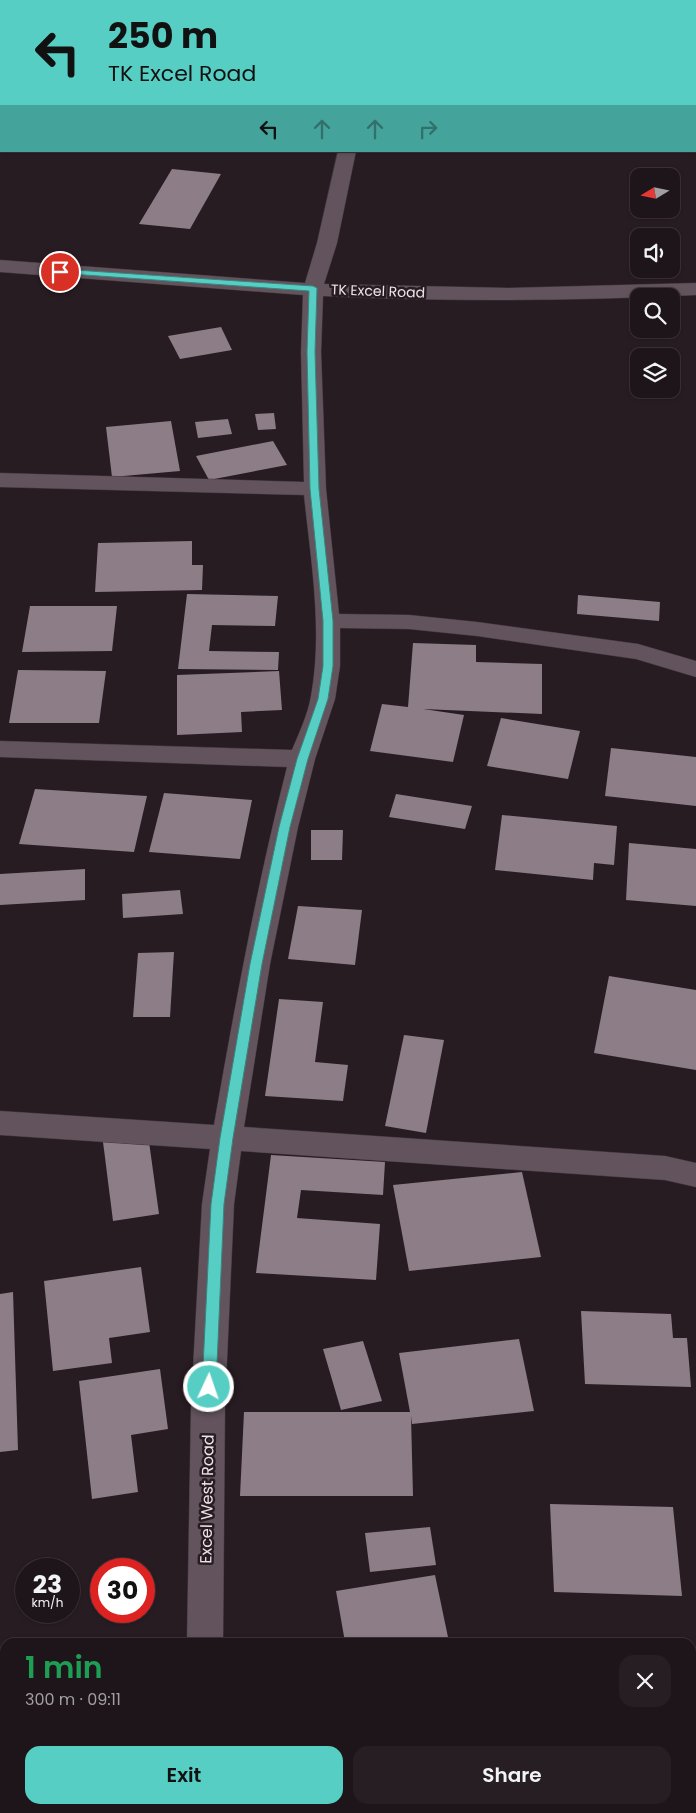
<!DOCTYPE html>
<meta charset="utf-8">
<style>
:root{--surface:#1e151a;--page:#261e23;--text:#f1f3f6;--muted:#a19fa2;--line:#3c3439;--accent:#56cec3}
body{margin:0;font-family:Poppins,sans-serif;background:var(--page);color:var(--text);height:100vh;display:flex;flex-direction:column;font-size:19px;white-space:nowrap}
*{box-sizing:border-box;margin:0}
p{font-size:16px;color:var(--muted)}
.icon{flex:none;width:28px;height:28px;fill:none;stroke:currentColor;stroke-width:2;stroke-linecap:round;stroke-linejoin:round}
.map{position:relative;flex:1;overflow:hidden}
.details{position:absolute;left:0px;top:1638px;width:696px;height:176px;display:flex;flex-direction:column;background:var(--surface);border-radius:15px 15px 0 0;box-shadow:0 1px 4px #0004,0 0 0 1px var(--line)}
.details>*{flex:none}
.banner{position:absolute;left:0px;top:0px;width:696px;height:152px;box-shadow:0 1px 4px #0004,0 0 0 1px var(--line);background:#56cec3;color:#111;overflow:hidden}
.needle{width:32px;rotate:260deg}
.buttons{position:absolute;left:630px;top:168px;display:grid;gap:10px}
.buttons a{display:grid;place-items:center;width:50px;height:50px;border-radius:10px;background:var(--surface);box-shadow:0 1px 4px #0004,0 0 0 1px var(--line);font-size:25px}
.speed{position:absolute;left:15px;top:1558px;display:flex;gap:10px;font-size:25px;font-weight:700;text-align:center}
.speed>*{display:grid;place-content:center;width:65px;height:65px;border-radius:50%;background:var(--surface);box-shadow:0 1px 4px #0004,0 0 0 1px var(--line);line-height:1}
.speed small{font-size:12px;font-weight:400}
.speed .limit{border:8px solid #d22;background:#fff;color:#111}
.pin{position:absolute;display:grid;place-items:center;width:42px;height:42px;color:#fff;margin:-21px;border:2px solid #fff;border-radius:50%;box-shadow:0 1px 5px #0007}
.me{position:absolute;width:55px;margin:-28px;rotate:3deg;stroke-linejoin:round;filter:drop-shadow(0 0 4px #0008)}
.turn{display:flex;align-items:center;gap:18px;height:105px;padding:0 25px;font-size:22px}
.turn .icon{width:65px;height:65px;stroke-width:2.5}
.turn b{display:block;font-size:35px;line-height:42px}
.lanes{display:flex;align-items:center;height:48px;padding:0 25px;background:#0003;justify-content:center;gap:25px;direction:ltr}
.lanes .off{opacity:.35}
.round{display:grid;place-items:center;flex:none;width:52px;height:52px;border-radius:15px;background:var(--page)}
.summary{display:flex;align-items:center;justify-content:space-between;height:85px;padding:0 25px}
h1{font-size:30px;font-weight:600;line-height:38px;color:#1e9e55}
.button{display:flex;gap:10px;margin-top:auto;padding:10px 25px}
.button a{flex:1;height:58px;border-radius:15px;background:var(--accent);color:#111;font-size:20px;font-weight:600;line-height:58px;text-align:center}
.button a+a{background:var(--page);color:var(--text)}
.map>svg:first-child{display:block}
.building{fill:#8d7d86}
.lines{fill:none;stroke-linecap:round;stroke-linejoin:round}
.street-casing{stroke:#41373d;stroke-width:1}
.street{fill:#62535c;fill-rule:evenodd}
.route{fill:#56cec3;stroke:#38867f}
.labels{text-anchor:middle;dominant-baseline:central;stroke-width:5;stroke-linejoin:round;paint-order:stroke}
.far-street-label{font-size:14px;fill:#ece3e8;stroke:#281c23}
.street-label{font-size:16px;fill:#ece3e8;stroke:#281c23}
</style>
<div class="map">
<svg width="696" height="1813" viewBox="0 0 696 1813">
<rect width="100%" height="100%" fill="#281c23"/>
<g class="building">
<polygon points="172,169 221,174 190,229 139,224"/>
<polygon points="221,327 232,350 180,359 168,336"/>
<polygon points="274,413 276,429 258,430 255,414"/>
<polygon points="228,419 232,434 198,438 195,422"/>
<polygon points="171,421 180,471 112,477 106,427"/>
<polygon points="273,441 287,465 209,480 196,456"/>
<polygon points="192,541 192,565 203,565 202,590 95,592 98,543"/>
<polygon points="187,594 278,596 275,626 212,625 209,651 279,652 278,670 178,669"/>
<polygon points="578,595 660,602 659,621 577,614"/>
<polygon points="30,606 117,606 112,651 22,652"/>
<polygon points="413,643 476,645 476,662 542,664 542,714 423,709 464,715 453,762 370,751 382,704 408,707"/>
<polygon points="18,670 106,671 99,723 9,723"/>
<polygon points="279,671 282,710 241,712 242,732 177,735 177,675"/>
<polygon points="501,718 580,731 568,779 487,766"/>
<polygon points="611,748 696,757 696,806 605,796"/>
<polygon points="35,789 147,796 134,852 19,844"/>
<polygon points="164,793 252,800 240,859 149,852"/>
<polygon points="396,794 472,806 465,829 389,817"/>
<polygon points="502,815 617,826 614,865 594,863 593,880 495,870"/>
<polygon points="311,830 343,830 342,860 311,860"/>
<polygon points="629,843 696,849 696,906 626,900"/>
<polygon points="85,869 85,900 0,905 0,874"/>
<polygon points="180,890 183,914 123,918 122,894"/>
<polygon points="298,906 362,910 355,965 288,959"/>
<polygon points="174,952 170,1017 133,1017 138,953"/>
<polygon points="609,976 696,990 696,1070 594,1053"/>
<polygon points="279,999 323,1002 315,1062 348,1065 343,1101 265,1096"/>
<polygon points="404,1035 444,1040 426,1133 385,1126"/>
<polygon points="146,1120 159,1214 113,1221 101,1126"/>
<polygon points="271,1155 385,1162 383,1195 301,1190 297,1218 380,1224 376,1280 256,1273"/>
<polygon points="522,1172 541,1257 409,1271 393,1185"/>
<polygon points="141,1267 150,1332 109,1338 112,1363 53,1371 44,1281"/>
<polygon points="13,1292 18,1450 0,1452 0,1294"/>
<polygon points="581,1311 671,1314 673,1338 687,1338 691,1387 585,1384"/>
<polygon points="519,1339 534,1411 412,1424 411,1416 413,1496 240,1496 244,1412 410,1412 399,1353"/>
<polygon points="363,1341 382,1401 341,1410 323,1349"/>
<polygon points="160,1369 168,1429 131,1435 138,1492 92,1499 79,1381"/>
<polygon points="550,1504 673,1507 682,1596 554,1592"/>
<polygon points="430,1527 436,1565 370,1572 365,1533"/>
<polygon points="435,1575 449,1642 345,1642 336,1591"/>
<polygon points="560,1809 607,1809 607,1810 586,1813 561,1813"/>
</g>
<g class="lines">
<g class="street-casing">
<g id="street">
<rect x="340" y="0" width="16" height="1"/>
<path d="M338,151H356L337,243L324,284L509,288L696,283V295C573,301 447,302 323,296L321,352L326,489L339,614L409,615L477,622L638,644L696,661V677L636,659L477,636L409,629L340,628V666L335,699L315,759L298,827L270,964L244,1127L665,1156L696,1163V1187L665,1180L241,1151L234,1204L225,1405L223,1642H187L191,1405L202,1204L210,1149L0,1135V1111L214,1125C235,1005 257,885 287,767L0,757V741L292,750C299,733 308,714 311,696C323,630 311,562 304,495L0,487V473L304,482L301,352L303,295L0,272V260L305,283L317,243Z"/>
<polygon points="185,1809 223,1809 224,1813 184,1813"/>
</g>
</g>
<use href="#street" class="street"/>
</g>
<polygon class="route" points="60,269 313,286 317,288 315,352 319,489 333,621 333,666 328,699 308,759 290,827 262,964 233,1138 224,1204 216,1387 214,1391 209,1393 204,1391 202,1387 211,1204 220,1138 250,964 279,827 297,759 318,699 323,666 323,621 310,489 307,352 309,291 57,273 57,270"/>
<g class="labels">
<g class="far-street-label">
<text transform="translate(378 291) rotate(2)">TK Excel Road</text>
</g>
<g class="street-label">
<text transform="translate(207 1499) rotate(-89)">Excel West Road</text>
</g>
</g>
</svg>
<div class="buttons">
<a><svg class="needle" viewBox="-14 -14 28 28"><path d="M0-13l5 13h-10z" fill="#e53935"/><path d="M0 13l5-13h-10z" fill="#a19fa2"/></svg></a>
<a><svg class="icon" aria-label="sound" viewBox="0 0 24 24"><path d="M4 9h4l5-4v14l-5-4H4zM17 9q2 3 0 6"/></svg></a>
<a><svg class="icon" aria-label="search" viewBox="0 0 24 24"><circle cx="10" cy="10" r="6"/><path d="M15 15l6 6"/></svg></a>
<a><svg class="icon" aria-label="layers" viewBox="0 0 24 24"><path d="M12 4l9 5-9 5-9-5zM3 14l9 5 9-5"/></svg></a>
</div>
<div class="speed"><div>23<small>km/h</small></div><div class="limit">30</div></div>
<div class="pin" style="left:60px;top:272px;background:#d93025"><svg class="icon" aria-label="arrive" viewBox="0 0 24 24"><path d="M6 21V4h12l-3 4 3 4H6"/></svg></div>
<svg class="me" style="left:209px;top:1387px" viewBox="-20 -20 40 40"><circle r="17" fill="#56cec3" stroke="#fff" stroke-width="3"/><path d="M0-11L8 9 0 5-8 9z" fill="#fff"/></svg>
<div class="banner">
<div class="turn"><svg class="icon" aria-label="left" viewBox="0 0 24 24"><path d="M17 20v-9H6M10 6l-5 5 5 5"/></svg><div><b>250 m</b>TK Excel Road</div></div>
<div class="lanes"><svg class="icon" aria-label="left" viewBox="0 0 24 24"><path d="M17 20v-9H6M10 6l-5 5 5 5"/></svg><svg class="icon off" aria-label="ahead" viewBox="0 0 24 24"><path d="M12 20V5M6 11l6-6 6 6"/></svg><svg class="icon off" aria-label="ahead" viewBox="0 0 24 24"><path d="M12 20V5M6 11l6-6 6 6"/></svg><svg class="icon off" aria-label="right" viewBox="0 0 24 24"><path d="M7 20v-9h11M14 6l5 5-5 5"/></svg></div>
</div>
<section class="details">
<div class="summary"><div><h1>1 min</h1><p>300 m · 09:11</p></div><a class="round"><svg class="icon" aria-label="close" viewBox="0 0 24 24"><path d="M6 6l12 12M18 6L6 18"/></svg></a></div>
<div class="button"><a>Exit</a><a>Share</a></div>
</section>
</div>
